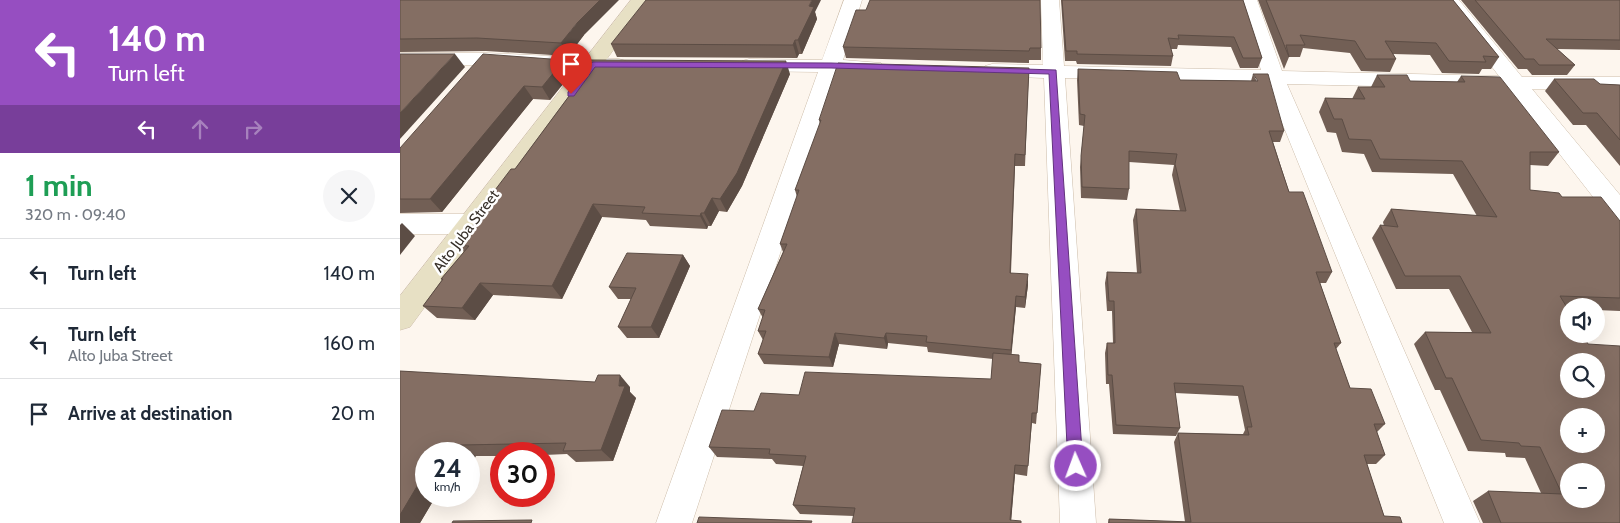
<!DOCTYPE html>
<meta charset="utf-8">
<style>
:root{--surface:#fff;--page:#f6f6f7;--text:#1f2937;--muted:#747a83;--line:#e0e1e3}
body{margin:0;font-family:Cabin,sans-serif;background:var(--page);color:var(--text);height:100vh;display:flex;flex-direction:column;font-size:19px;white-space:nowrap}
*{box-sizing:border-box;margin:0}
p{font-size:16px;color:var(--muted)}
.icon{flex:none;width:28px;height:28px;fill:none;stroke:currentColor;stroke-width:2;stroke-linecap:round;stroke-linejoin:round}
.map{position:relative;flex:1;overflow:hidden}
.panel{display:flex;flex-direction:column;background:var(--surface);width:400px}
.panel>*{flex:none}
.hud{background:#964ec1;color:#fff;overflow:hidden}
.buttons{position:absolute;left:1160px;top:298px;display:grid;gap:10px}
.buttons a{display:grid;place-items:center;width:45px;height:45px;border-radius:50%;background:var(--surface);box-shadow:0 5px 20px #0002;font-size:25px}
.speed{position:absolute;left:15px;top:442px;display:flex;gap:10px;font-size:25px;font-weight:700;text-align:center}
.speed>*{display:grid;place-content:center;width:65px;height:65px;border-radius:50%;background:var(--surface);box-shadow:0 5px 20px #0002;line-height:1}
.speed small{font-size:12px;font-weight:400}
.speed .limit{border:8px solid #d22;background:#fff;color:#111}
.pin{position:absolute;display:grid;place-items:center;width:42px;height:42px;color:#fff;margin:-51px -21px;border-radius:50% 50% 50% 0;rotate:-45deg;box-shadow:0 0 5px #0007}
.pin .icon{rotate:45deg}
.me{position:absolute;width:55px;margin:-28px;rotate:358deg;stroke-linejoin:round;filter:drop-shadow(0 0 4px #0008)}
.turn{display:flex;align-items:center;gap:18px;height:105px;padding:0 25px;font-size:22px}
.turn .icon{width:65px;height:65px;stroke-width:2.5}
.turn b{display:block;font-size:35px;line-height:42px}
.lanes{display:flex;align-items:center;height:48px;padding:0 25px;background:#0003;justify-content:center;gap:25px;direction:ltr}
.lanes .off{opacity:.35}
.round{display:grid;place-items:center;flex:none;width:52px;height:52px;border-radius:26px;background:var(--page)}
.overview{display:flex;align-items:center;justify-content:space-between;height:85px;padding:0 25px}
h1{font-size:30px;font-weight:700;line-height:38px;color:#1e9e55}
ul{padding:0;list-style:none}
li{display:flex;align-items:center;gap:15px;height:70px;padding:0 25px;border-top:1px solid var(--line)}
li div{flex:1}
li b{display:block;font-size:19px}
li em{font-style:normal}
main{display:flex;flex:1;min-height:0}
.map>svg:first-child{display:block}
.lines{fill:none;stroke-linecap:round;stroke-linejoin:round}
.street-casing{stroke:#cdbdaa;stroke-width:1}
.secondary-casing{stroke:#cdbdaa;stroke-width:1}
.street{fill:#fff;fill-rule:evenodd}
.secondary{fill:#e7e0c4;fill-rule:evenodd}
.wall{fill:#725f55}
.shaded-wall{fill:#5c4d45}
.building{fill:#846e63;stroke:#5c4d45;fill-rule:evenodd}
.route{fill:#964ec1;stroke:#62337d}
.labels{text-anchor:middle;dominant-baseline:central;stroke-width:5;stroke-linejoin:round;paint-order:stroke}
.street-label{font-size:15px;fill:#373029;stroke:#fff}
</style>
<main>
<section class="panel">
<div class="hud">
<div class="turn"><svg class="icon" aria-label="left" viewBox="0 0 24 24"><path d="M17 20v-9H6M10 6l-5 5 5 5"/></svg><div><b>140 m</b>Turn left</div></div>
<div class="lanes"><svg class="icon" aria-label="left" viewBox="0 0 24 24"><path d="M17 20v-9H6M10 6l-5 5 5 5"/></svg><svg class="icon off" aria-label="ahead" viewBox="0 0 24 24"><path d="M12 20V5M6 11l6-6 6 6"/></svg><svg class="icon off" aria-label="right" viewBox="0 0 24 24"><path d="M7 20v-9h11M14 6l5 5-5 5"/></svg></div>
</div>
<div class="overview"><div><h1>1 min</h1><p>320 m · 09:40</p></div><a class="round"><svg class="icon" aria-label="close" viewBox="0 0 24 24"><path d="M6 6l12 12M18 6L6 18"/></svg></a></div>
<ul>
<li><svg class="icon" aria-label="left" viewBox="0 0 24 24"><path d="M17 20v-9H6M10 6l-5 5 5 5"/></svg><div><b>Turn left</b></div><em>140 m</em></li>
<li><svg class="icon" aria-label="left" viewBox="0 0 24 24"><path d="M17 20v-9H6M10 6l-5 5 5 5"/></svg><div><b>Turn left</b><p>Alto Juba Street</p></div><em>160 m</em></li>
<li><svg class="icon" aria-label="arrive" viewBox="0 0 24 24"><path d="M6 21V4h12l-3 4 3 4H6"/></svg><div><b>Arrive at destination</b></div><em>20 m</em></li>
</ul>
</section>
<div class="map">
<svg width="1220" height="523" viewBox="0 0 1220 523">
<rect width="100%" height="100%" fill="#fdf6ee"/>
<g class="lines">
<g class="street-casing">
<g id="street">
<polygon points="444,0 462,0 443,60 481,63 484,67 481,71 474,73 439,73 292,523 256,523 418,72 349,71 342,69 339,65 342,61 349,59 422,60"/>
<polygon points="641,0 659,0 664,66 861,70 839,0 857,0 882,71 1099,76 1040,0 1059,0 1122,77 1220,77 1220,89 1132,89 1220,195 1220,222 1211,220 1109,89 887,84 1080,523 1044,523 866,83 665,78 696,523 660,523 644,78 592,76 585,74 582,70 585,66 592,64 643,65"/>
<polygon points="0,53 86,53 219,59 226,61 229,65 226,69 219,71 86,65 0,65"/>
<polygon points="0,214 70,214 79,217 83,224 79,231 70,234 0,234"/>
</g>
</g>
<g class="secondary-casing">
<polygon id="secondary" points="231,0 250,0 10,327 0,330 0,296"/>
</g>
<use href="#street" class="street"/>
<use href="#secondary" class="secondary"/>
</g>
<g class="wall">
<polygon points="0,0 184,35 168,56 86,51 0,52"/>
<polygon points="661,0 843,0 862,58 858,68 840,68 831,47 778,45 777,49 771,49 773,56 771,66 677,64 676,61 665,61"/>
<polygon points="858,0 1053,0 1099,57 1091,69 1082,69 1079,74 1042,73 1030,55 993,54 996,59 990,72 961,71 950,53 903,48 900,57 889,57 884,69"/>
<polygon points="1061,0 1220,0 1220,50 1157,49 1175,65 1167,75 1132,75 1127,69 1118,69"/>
<polygon points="415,12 417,19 402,54 399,54 397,58 217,57 211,44"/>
<polygon points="443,47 641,48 641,60 629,60 629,63 446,58"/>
<polygon points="164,60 172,73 150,100 133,99 42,212 0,213 0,148"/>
<polygon points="629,68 625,166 615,166 611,273 628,285 625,308 616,307 611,354 619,362 641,364 636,424 632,423 627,476 615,474 611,520 454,516 400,514 393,505 403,466 376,464 372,459 317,457 309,447 354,411 399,395 591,379 593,359 528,352 527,347 488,343 487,349 439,344 433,367 364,364 358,354 363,340 358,331 363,318 358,309 383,252 380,244 397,197 395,190 420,124 419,120"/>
<polygon points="678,69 780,80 851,81 853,74 884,131 880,142 873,142 889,192 932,272 926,283 920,283 941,343 936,349 950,388 985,424 977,432 985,455 976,464 967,464 984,516 1002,523 708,523 709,519 785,522 774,442 778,433 843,434 845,430 838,396 775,393 780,428 776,436 713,434 709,384 706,384 705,353 707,343 713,343 712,311 707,311 705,283 707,272 737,273 733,220 736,209 780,211 772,175 774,165 729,162 729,189 727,200 681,198 680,167 684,126 679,125 677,80"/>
<polygon points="390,74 342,186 327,212 319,211 311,226 308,226 307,229 250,226 246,220 202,217 162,299 93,295 75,320 37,318 23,306 42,280 41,279 64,252 57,245 95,198 92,194 115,169 172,92 170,88"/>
<polygon points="977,75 1010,81 1057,82 1061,76 1159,152 1148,166 1130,165 1130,190 1162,197 1220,221 1220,311 1196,310 1196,306 1169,306 1168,309 1220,523 1083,523 1073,501 1088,491 1141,493 1125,458 1106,457 1105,453 1068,451 1040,390 1035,390 1014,344 1025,332 1072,332 1049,289 996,289 972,238 980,225 984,226 983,222 991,209 1077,216 1053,174 972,172 964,154 942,152 936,133 927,132 919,112 925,98 952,99 958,87 971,87"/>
<polygon points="1154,79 1200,84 1220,85 1220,166 1186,125 1173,125 1145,91"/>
<polygon points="283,255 290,266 259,338 227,338 218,327 231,299 218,299 209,287"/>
<polygon points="0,371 230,387 230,392 236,398 213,461 176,462 167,454 144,455 144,454 101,454 101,456 76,456 26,454 26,496 36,496 20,523 0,523"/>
</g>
<g class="shaded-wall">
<polygon points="200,0 219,0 184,35 168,56 161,43 177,23"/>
<polygon points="412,0 421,0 415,12 417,19 402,54 398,40 409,6"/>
<polygon points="395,40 399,54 397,58 393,45"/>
<polygon points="55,54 65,67 0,139 0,113"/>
<polygon points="164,60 172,73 150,100 142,87"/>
<polygon points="386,61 390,74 342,186 327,212 320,199"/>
<polygon points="124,86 133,99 42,212 30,199"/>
<polygon points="312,198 319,211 311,226 304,213"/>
<polygon points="193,204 202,217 162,299 152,286"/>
<polygon points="301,213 308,226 307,229 300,216"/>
<polygon points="2,223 15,236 0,255 0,225"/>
<polygon points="283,255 290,266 259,338 251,327"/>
<polygon points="628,274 628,285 625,308 625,297"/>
<polygon points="80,283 93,295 75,320 62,308"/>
<polygon points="616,296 616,307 611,360 611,350"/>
<polygon points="435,333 439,344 433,367 429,357"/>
<polygon points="486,333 488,343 487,349 484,338"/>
<polygon points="220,375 230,387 230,392 236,398 213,461 201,450 219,386"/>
<polygon points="60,445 76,456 69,468 69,454 54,454"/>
<polygon points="615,465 615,474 611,523 610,520"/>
<polygon points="19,483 26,487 26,496 36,496 20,523 0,523 0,515"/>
</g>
<g class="building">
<polygon points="0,0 200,0 177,23 161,43 77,38 0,39"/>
<polygon points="246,0 412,0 409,6 414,7 398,40 395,40 393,45 211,44"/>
<polygon points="470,0 640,0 641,48 630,48 629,51 443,47 456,10 466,10"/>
<polygon points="662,0 843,0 862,58 843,58 834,37 778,35 779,39 768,38 773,56 677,54 677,51 666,51"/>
<polygon points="866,0 1053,0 1099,57 1083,56 1086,62 1049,61 1036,43 985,41 996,59 966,59 955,41 900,35 905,45 886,45 889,57"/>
<polygon points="1075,0 1220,0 1220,40 1146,39 1175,65 1139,65 1134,59 1125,59"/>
<polygon points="0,54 55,54 0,113"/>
<polygon points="83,54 164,60 142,87 124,86 30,199 0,199 0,148"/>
<polygon points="191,60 386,61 337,173 320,199 312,198 304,213 301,213 300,216 242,213 245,207 193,204 152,286 80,283 62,308 23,306 43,279 41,279 69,246 57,245 98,194 92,194 111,169 115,169 175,88 170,88"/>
<polygon points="438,63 629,68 625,155 615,154 610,273 628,274 625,297 616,296 611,350 526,342 527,336 486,333 484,338 435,333 429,357 358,354 366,331 358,331 365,310 358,309 387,244 380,244 399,190 395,190 421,120 419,120"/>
<polygon points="678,69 777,72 780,80 858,81 853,74 868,74 884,131 869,131 880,165 889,192 903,192 932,272 916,272 941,343 934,343 950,388 971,389 985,424 974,424 985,455 964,455 984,516 1000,517 1002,523 709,523 709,519 791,522 778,433 849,435 847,427 852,427 843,386 774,383 780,428 716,425 712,375 708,375 707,343 715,343 714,301 709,301 707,272 741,273 736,209 786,211 775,164 777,154 729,151 729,189 682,187 681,156 685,115 680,114"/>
<path d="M977,75H1007L1010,81L1065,82L1061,76L1100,77L1159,152H1130V190L1159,193L1162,197H1201L1220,221V298L1160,296L1169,311V334H1182L1188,344L1220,346V523H1101L1088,491L1162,494L1140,447L1121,446L1119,443L1081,440L1052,378H1046L1025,332L1091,333L1060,276H1005L980,225L998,227L991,209L1097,217L1062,161L980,159L971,140L949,139L942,119H934L925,98L965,99L958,87H985ZM1169,361H1196V389H1169ZM1169,416H1196V444H1169ZM1169,471H1196V499H1169Z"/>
<polygon points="1154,79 1194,79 1200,84 1220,85 1220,140 1197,113 1183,113"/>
<polygon points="227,253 283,255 251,327 218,327 236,288 209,287"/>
<polygon points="593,353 619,355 619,362 641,364 637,413 632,413 628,466 615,465 610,520 621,521 621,523 452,523 455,508 393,505 406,456 369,454 370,449 309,447 322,410 354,411 361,393 399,395 405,372 591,379"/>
<polygon points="0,371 195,382 198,375 220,375 219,386 225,386 201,450 163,451 166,443 60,445 54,454 26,454 26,484 19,483 0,515"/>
<polygon points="299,517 412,521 411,523 297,523"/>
<polygon points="132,520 131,523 52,523 53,521"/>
</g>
<polygon class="route" points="193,62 431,63 656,70 683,466 681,471 676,473 671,471 668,466 649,74 431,68 195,67 174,96 168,96 168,92 190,63"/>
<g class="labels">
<g class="street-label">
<text transform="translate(66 231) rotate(-53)">Alto Juba Street</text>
</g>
</g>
</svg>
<div class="buttons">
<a><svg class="icon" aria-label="sound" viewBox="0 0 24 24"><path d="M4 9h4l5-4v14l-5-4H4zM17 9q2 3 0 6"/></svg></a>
<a><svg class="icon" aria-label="search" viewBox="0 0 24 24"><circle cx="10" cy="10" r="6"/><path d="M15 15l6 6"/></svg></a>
<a>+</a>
<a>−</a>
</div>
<div class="speed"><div>24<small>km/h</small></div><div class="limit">30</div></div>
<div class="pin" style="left:171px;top:94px;background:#d93025"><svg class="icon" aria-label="arrive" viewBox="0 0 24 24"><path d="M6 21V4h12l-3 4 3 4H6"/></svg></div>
<svg class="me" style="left:676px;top:466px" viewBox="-20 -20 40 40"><circle r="17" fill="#964ec1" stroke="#fff" stroke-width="3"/><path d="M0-11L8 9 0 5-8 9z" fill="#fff"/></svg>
</div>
</main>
